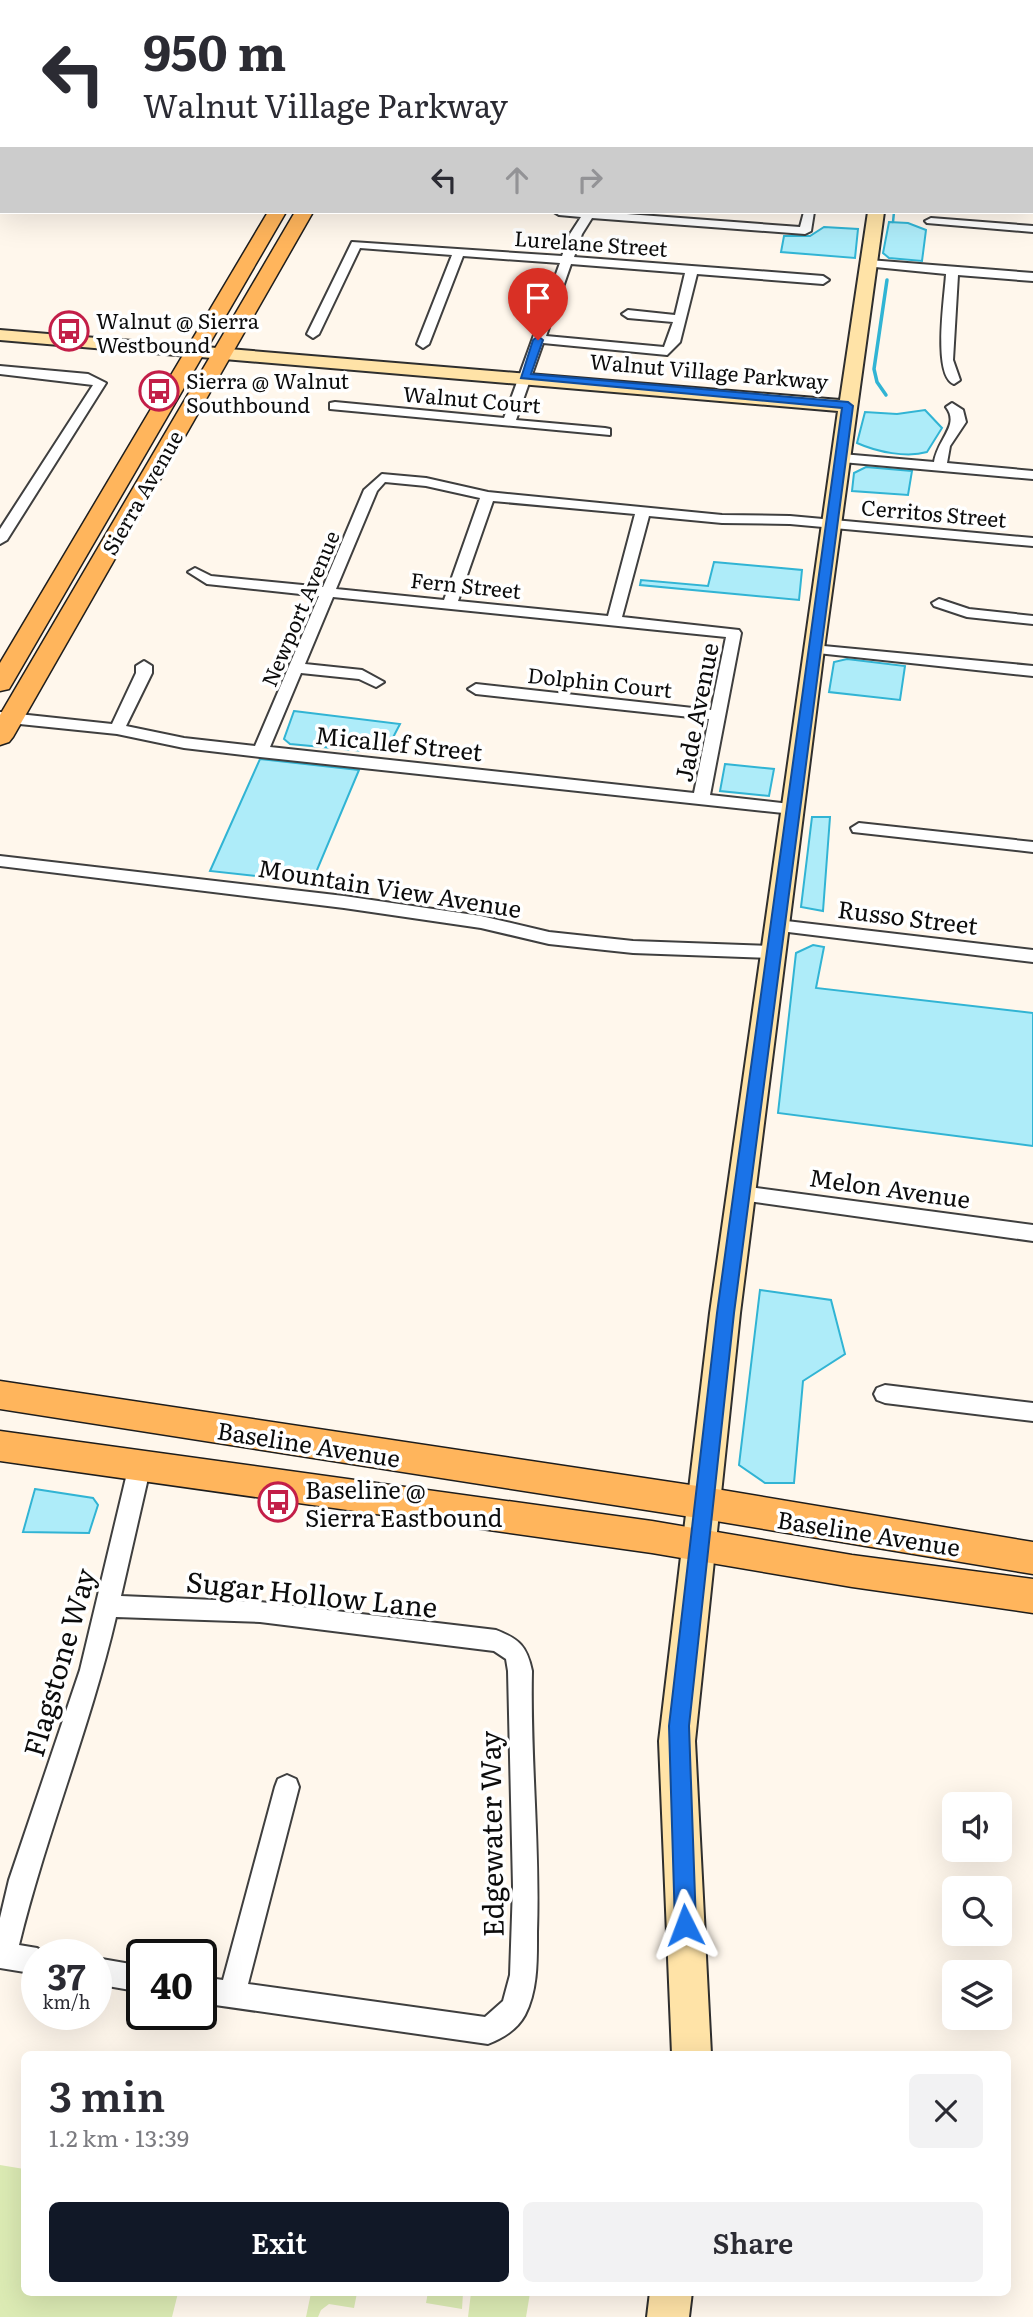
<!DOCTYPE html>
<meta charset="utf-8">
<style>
:root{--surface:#fff;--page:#f2f2f3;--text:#2b2b33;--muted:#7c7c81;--accent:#111827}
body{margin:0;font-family:Literata,serif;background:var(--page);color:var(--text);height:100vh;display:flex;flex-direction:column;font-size:26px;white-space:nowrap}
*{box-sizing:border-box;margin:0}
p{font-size:23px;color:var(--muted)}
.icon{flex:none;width:38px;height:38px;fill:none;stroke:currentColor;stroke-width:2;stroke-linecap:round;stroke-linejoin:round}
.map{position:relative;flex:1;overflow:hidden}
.side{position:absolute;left:21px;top:2051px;width:990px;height:245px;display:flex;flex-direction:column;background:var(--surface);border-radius:10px;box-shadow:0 7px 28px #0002}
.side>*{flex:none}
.banner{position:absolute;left:0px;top:0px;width:1034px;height:214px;box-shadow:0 7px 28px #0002;background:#fff;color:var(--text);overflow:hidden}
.controls{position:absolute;left:942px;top:1792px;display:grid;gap:14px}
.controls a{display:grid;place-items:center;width:70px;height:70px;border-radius:10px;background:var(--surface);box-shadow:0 7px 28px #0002;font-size:35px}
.speed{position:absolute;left:21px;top:1939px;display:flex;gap:14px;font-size:35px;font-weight:700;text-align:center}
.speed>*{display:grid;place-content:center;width:91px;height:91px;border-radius:50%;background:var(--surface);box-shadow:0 7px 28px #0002;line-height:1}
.speed small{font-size:18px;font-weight:400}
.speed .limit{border:4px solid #111;border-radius:10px;background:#fff;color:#111}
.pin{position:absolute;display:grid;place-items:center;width:60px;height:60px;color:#fff;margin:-72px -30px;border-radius:50% 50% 50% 0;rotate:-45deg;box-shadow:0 0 7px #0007}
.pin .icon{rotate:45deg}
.me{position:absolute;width:77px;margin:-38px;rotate:357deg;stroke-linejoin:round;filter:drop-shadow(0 0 5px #0008)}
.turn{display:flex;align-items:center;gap:24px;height:147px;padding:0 28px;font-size:32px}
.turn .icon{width:91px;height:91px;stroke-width:2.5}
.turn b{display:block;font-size:49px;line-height:60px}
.lanes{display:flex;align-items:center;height:66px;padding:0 28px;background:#0003;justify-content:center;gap:35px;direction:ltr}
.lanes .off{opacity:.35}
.round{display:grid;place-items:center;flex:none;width:74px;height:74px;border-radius:10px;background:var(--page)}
.summary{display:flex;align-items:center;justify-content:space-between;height:119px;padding:0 28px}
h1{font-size:42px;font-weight:600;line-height:52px}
.cta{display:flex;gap:14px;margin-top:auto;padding:14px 28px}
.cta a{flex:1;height:80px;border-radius:10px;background:var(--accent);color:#fff;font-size:28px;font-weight:600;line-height:80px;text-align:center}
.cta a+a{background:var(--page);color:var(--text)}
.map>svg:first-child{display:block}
.green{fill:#dcebb4}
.water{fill:#aeecf9;stroke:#31b4d4;stroke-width:2}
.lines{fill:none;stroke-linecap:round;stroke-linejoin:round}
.stream-far1{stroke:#31b4d4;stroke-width:2.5}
.stream{stroke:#31b4d4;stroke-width:3.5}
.street-casing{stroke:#3f3f3f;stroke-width:4}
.secondary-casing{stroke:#2e2e2e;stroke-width:4}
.primary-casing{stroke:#1d1d1d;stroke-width:3}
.highway-casing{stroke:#1d1d1d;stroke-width:3}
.street{fill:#fff;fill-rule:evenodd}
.secondary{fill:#ffe3a7;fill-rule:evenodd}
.primary{fill:#ffb55c;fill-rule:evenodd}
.highway{fill:#fb794d;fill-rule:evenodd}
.route{fill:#1a73e8;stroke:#114b97;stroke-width:2}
.labels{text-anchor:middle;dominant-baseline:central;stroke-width:7;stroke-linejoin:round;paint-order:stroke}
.far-street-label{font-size:21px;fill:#0c0c0c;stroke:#fff}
.far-poi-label{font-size:21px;fill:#0c0c0c;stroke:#fff;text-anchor:start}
.street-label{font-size:24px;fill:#0c0c0c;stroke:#fff}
.poi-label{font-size:24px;fill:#0c0c0c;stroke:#fff;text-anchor:start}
.near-street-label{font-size:28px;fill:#0c0c0c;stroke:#fff}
</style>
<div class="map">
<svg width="1033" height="2317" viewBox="0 0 1033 2317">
<rect width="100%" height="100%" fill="#fff7ec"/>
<g class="green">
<polygon points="0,2165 24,2169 24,2292 178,2293 172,2317 0,2317"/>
<polygon points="428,2292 463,2293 462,2309 426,2303"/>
<polygon points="311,2293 311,2292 357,2293 354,2308 329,2304 321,2310 318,2317 306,2317"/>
<polygon points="471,2293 530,2293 526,2317 468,2317"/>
</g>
<g class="water">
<polygon points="889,222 908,223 926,230 922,261 889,258 883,253"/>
<polygon points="824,227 858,229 855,258 781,252 784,236 810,236"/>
<path d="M925,410L942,428L927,452C907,458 877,452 857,443L865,412L897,414Z"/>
<polygon points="866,467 912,471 908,495 852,491 854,473"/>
<polygon points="714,562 802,570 799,600 640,585 641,580 708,586"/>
<polygon points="847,659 905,666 900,700 829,692 834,662"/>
<polygon points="294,711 400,724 385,753 290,744 284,739"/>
<polygon points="260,759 359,770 312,882 210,871"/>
<polygon points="725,764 774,769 769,796 720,791"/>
<polygon points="812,817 830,817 823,911 801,907"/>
<polygon points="813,945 824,947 816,988 1033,1013 1033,1146 778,1113 796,953"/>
<polygon points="760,1290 831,1300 845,1354 803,1381 794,1483 765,1483 739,1465"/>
<polygon points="35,1489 93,1498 98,1505 89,1533 23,1532"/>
</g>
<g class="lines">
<polyline class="stream-far1" points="893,222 894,212"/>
<polyline class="stream" points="886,395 877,382 874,369 887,280"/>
<g class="street-casing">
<g id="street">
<polygon points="108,0 118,0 106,2"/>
<polygon points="787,0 820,0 822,2 788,2"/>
<polygon points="856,0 866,0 855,2"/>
<polygon points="961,0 971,0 960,2"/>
<rect x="1032" y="127" width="1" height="6"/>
<rect x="1032" y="168" width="1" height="6"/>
<path d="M554,212H600L800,227L804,212H814L811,231L805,234L592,218L582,234L574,257L823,276L829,280L823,284L697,274L680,342L667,355L543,343L516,420L605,428L610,429V435L330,409V403L335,402L504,418L560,263L463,256L429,344L423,348L417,344L452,255L360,248L319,334L313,338L307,334L352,242L562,256L570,234L581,217L559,215ZM571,264L685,273L675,315L628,310L622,314L628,318L673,322L664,347L546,336Z"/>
<polygon points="931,218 1033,226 1033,232 927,223 925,221"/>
<path d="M869,260L1033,273V281L958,275L953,360L960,380L954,384C932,376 945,295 946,274L865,266V262Z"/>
<polygon points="0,366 88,374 106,383 7,540 0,544 0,529 93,385 0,374"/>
<path d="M952,403L963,410L966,422L950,446L947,463L1033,471V479L842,462L835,458L842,454L934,462C938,438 960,425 946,407Z"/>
<path d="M382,474L426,478L488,492L722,515L790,516L1033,538V546L790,524L722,523L649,516L622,617L739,630L741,633L710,795L799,805L801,809L793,814L260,757L184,748L117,734L0,722V712L112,724L136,673V666L144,661L152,666V673L126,726L184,738L255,746L319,596L207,584L188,572L195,568L211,576L323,587L364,490ZM385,482L426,486L480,498L444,600L336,589L377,491ZM493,501L635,514L608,616L458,601ZM333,597L726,637L711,710L476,684L468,689L476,694L709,719L694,793L270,747L301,673L359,679L376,687L384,682L362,670L305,664Z"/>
<polygon points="939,599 969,609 1033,616 1033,624 967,617 934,606 932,603"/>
<polygon points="813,645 1033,666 1033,676 808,652 808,646"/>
<polygon points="859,823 1033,842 1033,852 853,832 851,828"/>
<polygon points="0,856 344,896 481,916 549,932 633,941 773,946 782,952 773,958 633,953 549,944 481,928 344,908 0,866"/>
<polygon points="778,920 1033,950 1033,962 772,930 769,926 772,922"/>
<polygon points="741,1186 1033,1225 1033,1241 741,1200 734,1198 731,1193 734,1188"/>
<polygon points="885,1385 1033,1403 1033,1421 885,1403 877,1400 874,1394 877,1388"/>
<path d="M140,1456L148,1458L151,1465L121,1596L260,1602L496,1630C519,1639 527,1646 532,1671C530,1758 540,1845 537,1932C537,1959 538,1990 525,2015C517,2030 503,2038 488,2044L201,2003V1977L223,1980L275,1787L278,1779L287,1775L296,1779L299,1787L248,1984L485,2017L503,2001L510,1975L513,1886L508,1671L506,1659L494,1651L260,1622L116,1617C90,1728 46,1834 19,1945L37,1948L47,1955H37V1974L0,1968V1918L9,1880L80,1670L129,1465L132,1458Z"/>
<polygon points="96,1958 142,1966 142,1992 96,1984"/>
</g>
</g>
<g class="secondary-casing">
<g id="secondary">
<polygon points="708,0 726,0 706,2"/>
<rect x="897" y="0" width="14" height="2"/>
<rect x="0" y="5" width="2" height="9"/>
<polygon points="868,212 884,212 824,649 740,1313 695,1741 711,2054 672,2054 659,1741 710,1313 838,411 0,340 0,330 840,400"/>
<polygon points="650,2292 692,2292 689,2317 647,2317"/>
</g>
</g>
<g class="primary-casing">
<g id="primary">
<polygon points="394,0 410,0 393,2"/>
<polygon points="268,212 286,212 12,684 9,689 0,691 0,663"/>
<polygon points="295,212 313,212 13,737 9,742 0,745 0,715"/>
<polygon points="0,1381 704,1487 1033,1542 1033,1574 704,1519 0,1409"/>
<polygon points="0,1431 652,1521 852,1555 1033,1579 1033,1613 852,1587 652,1553 0,1461"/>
</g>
</g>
<g class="highway-casing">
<polygon id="highway" points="425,0 443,0 424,2"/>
</g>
<use href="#street" class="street"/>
<use href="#secondary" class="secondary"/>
<use href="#primary" class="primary"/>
<use href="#highway" class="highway"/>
</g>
<polygon class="route" points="538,336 543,340 531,374 848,402 853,406 734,1313 689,1726 696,1925 693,1933 685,1936 678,1933 675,1925 669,1726 717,1313 842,408 521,378 533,340"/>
<defs>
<g id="bus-ring" transform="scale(2.0125)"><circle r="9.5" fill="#fff" stroke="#c31e48" stroke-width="1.5"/><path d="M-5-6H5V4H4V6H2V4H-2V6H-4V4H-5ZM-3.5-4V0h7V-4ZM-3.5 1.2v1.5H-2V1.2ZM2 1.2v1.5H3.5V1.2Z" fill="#c31e48"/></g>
</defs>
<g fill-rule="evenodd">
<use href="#bus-ring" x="69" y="331"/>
<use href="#bus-ring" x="159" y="391"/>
<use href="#bus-ring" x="278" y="1502"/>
</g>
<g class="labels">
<g class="far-street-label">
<text transform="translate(591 242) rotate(4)">Lurelane Street</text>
<text transform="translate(709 370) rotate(5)">Walnut Village Parkway</text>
<text transform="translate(472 398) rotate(5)">Walnut Court</text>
<text transform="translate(141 492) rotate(-60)">Sierra Avenue</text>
<text transform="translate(934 512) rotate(5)">Cerritos Street</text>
<text transform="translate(466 584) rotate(6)">Fern Street</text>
<text transform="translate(299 608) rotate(-67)">Newport Avenue</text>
<text transform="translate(600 681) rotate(6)">Dolphin Court</text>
</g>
<g class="far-poi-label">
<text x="96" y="319">Walnut @ Sierra<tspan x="96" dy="24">Westbound</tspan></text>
<text x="186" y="379">Sierra @ Walnut<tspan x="186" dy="24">Southbound</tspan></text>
</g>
<g class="street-label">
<text transform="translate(695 712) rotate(-79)">Jade Avenue</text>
<text transform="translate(399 742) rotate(6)">Micallef Street</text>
<text transform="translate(390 887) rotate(9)">Mountain View Avenue</text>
<text transform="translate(908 916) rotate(7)">Russo Street</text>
<text transform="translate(890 1187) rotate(8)">Melon Avenue</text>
<text transform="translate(309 1443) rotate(9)">Baseline Avenue</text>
<text transform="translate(869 1532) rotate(9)">Baseline Avenue</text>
</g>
<g class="poi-label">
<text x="305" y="1488">Baseline @<tspan x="305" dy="28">Sierra Eastbound</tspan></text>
</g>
<g class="near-street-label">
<text transform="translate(312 1593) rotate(6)">Sugar Hollow Lane</text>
<text transform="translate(58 1662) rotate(-74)">Flagstone Way</text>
<text transform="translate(490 1834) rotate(-91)">Edgewater Way</text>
</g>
</g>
</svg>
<div class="controls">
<a><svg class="icon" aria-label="sound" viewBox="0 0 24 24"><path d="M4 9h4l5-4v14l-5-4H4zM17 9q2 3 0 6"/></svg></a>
<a><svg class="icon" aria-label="search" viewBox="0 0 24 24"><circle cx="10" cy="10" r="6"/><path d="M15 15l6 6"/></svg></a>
<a><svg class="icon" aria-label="layers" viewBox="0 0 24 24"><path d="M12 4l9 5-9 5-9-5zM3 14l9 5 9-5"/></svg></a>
</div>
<div class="speed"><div>37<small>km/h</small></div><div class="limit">40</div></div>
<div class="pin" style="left:538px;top:340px;background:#d93025"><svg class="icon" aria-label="arrive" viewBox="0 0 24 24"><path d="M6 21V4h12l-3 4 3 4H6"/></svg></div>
<svg class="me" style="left:685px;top:1925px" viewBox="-20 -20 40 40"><path d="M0-17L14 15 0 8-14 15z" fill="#1a73e8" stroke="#fff" stroke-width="4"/></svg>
<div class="banner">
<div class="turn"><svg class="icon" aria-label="left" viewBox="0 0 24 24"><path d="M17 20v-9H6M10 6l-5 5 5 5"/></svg><div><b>950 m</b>Walnut Village Parkway</div></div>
<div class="lanes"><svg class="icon" aria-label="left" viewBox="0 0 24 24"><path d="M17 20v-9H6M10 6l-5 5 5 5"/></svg><svg class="icon off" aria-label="ahead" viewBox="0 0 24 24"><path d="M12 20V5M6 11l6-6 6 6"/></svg><svg class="icon off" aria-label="right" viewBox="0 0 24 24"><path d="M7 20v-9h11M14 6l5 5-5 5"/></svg></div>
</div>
<section class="side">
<div class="summary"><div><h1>3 min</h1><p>1.2 km · 13:39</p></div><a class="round"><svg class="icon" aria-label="close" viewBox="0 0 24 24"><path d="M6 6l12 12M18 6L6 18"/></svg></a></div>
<div class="cta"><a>Exit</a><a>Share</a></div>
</section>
</div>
